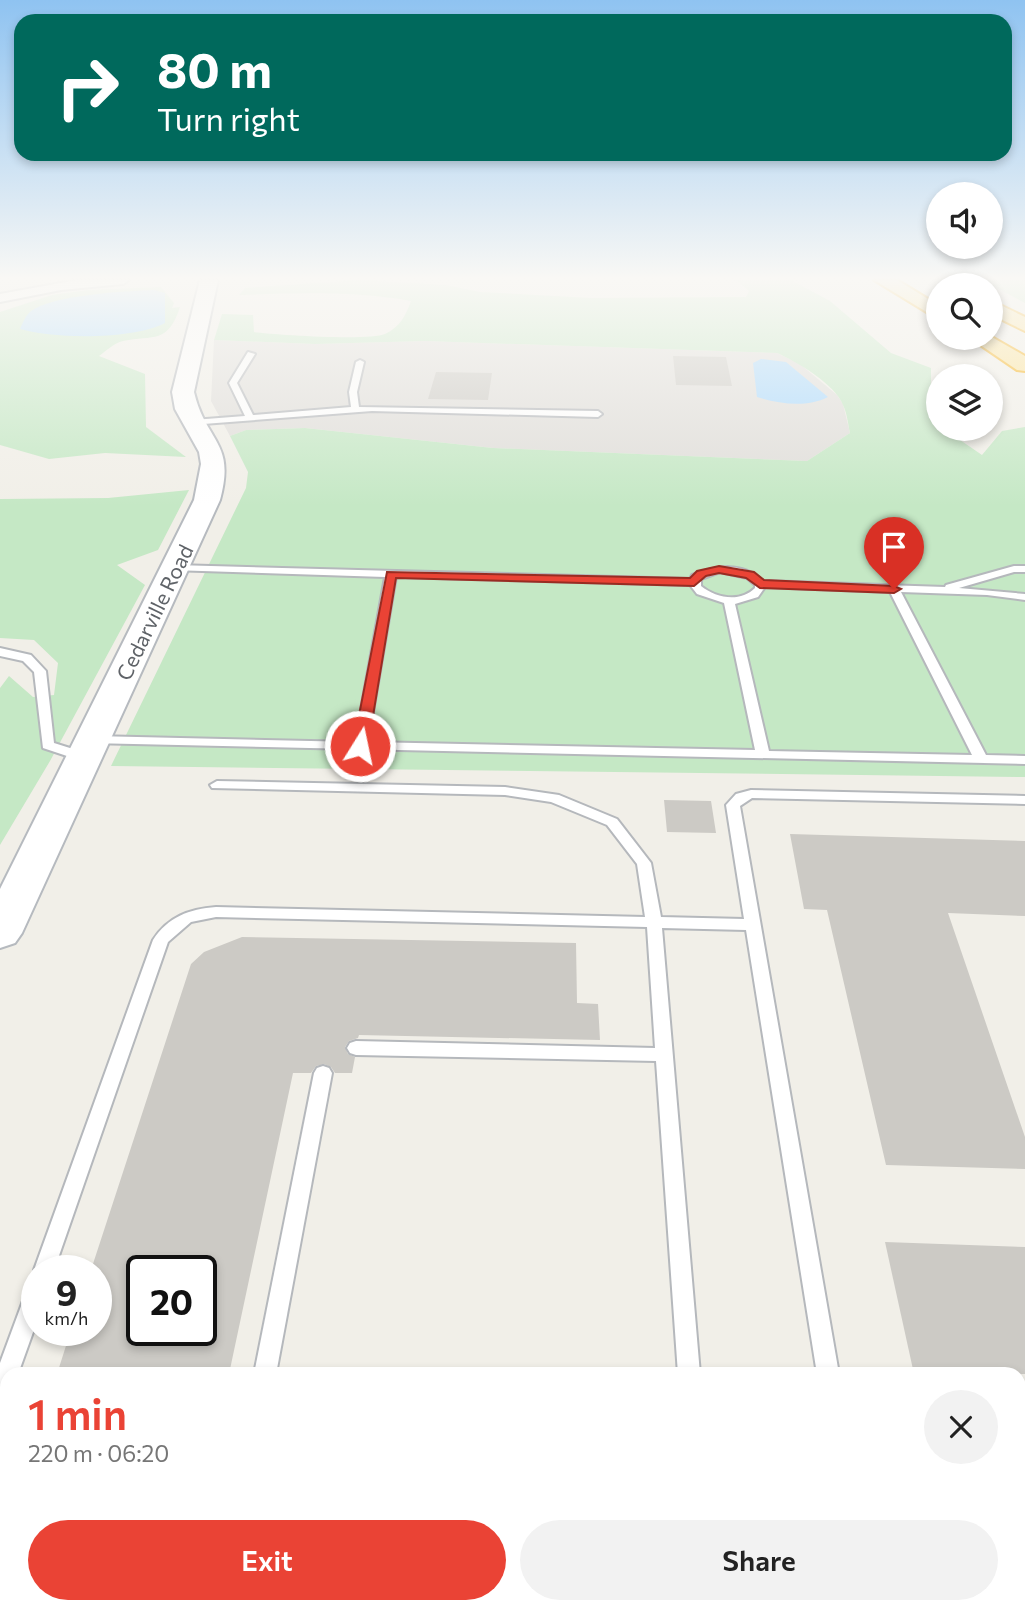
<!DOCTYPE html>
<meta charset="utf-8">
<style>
:root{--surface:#fff;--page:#f2f2f2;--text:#222;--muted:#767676;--accent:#ea4335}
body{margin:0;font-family:Commissioner,sans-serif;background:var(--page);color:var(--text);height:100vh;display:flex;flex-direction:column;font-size:26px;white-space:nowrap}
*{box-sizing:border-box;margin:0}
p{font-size:23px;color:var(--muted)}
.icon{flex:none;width:38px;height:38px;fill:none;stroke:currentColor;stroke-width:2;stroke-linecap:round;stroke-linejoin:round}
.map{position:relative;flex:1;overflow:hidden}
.drawer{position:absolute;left:0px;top:1367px;width:1026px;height:247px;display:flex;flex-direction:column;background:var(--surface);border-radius:21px 21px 0 0;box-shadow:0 4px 10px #0003}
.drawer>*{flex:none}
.guide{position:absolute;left:14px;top:14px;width:998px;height:147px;border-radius:21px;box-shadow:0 4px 10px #0003;background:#00695c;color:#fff;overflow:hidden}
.fabs{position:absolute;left:926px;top:182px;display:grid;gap:14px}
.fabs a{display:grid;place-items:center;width:77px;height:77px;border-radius:50%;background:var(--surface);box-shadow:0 4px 10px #0003;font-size:35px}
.speed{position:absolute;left:21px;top:1255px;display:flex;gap:14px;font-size:35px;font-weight:700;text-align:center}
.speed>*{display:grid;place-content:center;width:91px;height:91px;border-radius:50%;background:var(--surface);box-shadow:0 4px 10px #0003;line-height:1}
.speed small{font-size:18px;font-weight:400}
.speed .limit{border:4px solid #111;border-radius:10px;background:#fff;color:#111}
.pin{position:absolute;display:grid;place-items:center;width:60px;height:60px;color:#fff;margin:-72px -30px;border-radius:50% 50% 50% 0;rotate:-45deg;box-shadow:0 0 7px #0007}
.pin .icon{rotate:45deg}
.me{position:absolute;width:77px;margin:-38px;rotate:10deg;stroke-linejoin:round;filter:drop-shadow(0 0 5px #0008)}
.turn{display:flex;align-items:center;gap:24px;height:147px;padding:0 28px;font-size:32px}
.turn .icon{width:91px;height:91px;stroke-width:2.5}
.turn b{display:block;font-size:49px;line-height:60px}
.round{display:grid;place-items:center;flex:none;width:74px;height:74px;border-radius:37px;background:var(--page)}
.head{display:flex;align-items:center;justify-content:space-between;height:119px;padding:0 28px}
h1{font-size:42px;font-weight:600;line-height:52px;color:var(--accent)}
.cta{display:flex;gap:14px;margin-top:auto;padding:14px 28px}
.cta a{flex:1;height:80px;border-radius:42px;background:var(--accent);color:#fff;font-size:28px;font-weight:600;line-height:80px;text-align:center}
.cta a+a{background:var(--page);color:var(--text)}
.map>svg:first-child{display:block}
.industrial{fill:#e0deda}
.green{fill:#c5e8c5}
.water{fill:#aadaff}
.building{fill:#cccac5;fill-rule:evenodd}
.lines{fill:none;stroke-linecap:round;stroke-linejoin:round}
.service-casing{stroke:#b5b8bc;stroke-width:4}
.minor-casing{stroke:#b5b8bc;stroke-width:4}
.secondary-casing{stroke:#b6babf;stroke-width:4}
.motorway-casing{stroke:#f9ab00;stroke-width:4}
.service{fill:#fff;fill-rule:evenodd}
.minor{fill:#fff;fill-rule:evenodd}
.secondary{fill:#fff;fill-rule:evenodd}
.motorway{fill:#fde293;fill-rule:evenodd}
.route{fill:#ea4335;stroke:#982c22;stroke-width:2}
.labels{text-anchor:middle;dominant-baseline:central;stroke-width:5;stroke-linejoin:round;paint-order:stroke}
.street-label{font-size:21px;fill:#5f6368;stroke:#fff}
</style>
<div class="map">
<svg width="1025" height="1612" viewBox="0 0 1025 1612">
<rect width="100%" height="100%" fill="#f1efe8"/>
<polygon class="industrial" points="214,340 315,344 425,341 777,353 800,364 837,395 843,404 850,433 807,461 493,448 305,428 246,430 230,436 211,401"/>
<g class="green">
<path d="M360,280L446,285L480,292L591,298L746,297L749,291L736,280H791L830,301L891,353L931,368V402L938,417V429H944L982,455L1002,431L1025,427V777L111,766L246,488L248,472L230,436L246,430L305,428L493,448L807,461L850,433C848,424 847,413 843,405C835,384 797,362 777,353L425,341L315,344L214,340L222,314L253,315L254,332C275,335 369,341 385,334C400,327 406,315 411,301C354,291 296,293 239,295L245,288Z"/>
<polygon points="982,280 1025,280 1025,303"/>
<path d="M161,287L174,303L172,308L180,307C168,344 154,335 123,341C114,343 106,351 99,356L145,374L146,427L186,457L105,453L49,459L0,445V312L52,295L88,290Z"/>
<polygon points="189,490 158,550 117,565 145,585 50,761 0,845 0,688 9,676 33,697 54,695 58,663 34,640 0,638 0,499 108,498"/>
</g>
<g class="water">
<path d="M154,290L165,293V323C132,340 54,339 20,329C23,322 26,315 31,311C53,295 126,291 154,290Z"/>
<path d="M761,359L786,362L828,397C806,408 780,404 757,397L753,363Z"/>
</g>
<g class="building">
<polygon points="673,356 726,357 732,386 676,385"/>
<polygon points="436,372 492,373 488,400 428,399"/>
<polygon points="664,800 711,801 716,833 667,832"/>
<polygon points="790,834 1025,841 1025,916 948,913 1025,1137 1025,1169 886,1165 827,910 804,909"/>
<path d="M242,937L576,943L577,1003L598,1004L600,1040L359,1035L358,1038L349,1041L345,1047L348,1054L355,1057L352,1073H335L331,1067L324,1064L316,1066L311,1073H293L229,1374H57L71,1330H96V1270H91L191,964L204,952ZM142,1270H201V1330H142Z"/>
<polygon points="885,1242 1025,1247 1025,1374 914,1374"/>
</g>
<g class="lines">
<g class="service-casing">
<g id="service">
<polygon points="248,352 255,354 237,383 253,415 351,407 349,392 356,362 360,360 364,362 357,392 359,407 598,411 602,414 598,417 372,411 190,425 190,421 193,420 245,416 229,383"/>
<path d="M175,565L690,579L692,575C717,566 741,561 763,581L945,587L946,585L1014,566H1025V572H1014L959,588L1025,594V600L987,595L901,592L986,755L1025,756V764L89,743L87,740L94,736L355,742L385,577L171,570V566ZM720,572L747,578L755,585V588C740,603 716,598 701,586V579ZM396,577L690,585L697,594L724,603L755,750L368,742ZM765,587L890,592L972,755L769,751L735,604L758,597Z"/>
<polygon points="0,648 31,655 46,671 54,743 89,754 91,757 89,760 79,760 43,748 34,672 23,661 0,656"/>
<path d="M217,781L505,787L559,795L617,819L651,863L661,917L744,919L726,805L736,794L751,790L1025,796V804L752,798L740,806L839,1374H817L746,930L662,928L700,1374H678L656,1061L356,1055L350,1053L347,1048L350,1043L356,1041L655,1048L647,927L216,917L191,922L168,942L54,1270H37V1276L34,1270L153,940C168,917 189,909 216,907L645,917L637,864L607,825L551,802L505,795L212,788L210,785Z"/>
<polygon points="323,1066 329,1068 332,1073 276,1374 254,1374 314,1073 317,1068"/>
<polygon points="37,1281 37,1321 18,1374 7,1374 7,1402 0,1405 0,1363 27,1290 30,1283"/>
<rect x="1018" y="1485" width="7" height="24"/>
<polygon points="0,1497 7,1500 7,1525 0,1522"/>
<rect x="694" y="1606" width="26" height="6"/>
</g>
</g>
<g class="minor-casing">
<polygon id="minor" points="77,280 129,280 123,284 61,290 0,302 0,294"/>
</g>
<g class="secondary-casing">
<path id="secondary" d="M200,280H218L194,392C206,443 236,441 220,500L22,933L15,943L0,948V889L194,500L201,464L199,452L175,409L172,392Z"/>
</g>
<g class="motorway-casing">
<g id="motorway">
<polygon points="874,280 897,280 938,305 938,319"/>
<polygon points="953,280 976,280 980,285 958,285"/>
<polygon points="990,300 1025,317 1025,331 990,314"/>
<polygon points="990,336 1025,356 1025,371 1017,370 970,338"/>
</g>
</g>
<use href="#service" class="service"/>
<use href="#minor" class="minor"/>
<use href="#secondary" class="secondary"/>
<use href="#motorway" class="motorway"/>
</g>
<linearGradient id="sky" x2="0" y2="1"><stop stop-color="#8fc3f1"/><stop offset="0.55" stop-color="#f9f8f5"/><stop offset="1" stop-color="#f9f8f5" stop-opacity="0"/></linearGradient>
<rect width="1025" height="506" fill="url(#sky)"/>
<polygon class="route" points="719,566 754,572 764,580 894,586 901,589 894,593 760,588 746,578 719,573 706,576 694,586 396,578 368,746 360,751 353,746 387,572 690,578 697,571"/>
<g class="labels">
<g class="street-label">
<text transform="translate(154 612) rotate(-64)">Cedarville Road</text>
</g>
</g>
</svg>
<div class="fabs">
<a><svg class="icon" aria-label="sound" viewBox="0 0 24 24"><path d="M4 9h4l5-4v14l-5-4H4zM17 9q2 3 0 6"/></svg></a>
<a><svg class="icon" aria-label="search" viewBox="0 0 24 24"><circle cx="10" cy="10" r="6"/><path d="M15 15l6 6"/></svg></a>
<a><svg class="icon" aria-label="layers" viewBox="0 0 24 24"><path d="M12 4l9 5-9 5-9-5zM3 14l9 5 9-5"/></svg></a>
</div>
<div class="speed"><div>9<small>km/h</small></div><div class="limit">20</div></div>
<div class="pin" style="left:894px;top:589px;background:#d93025"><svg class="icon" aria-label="arrive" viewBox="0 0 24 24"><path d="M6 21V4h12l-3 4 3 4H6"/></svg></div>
<svg class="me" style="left:360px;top:746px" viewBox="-20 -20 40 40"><circle r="17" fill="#ea4335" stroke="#fff" stroke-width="3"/><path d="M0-11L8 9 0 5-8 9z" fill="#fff"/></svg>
<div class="guide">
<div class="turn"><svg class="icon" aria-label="right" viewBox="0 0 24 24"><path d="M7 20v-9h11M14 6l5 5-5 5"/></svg><div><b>80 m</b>Turn right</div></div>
</div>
<section class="drawer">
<div class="head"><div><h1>1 min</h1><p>220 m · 06:20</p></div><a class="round"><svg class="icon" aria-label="close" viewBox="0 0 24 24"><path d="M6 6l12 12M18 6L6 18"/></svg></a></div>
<div class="cta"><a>Exit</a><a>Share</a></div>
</section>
</div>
